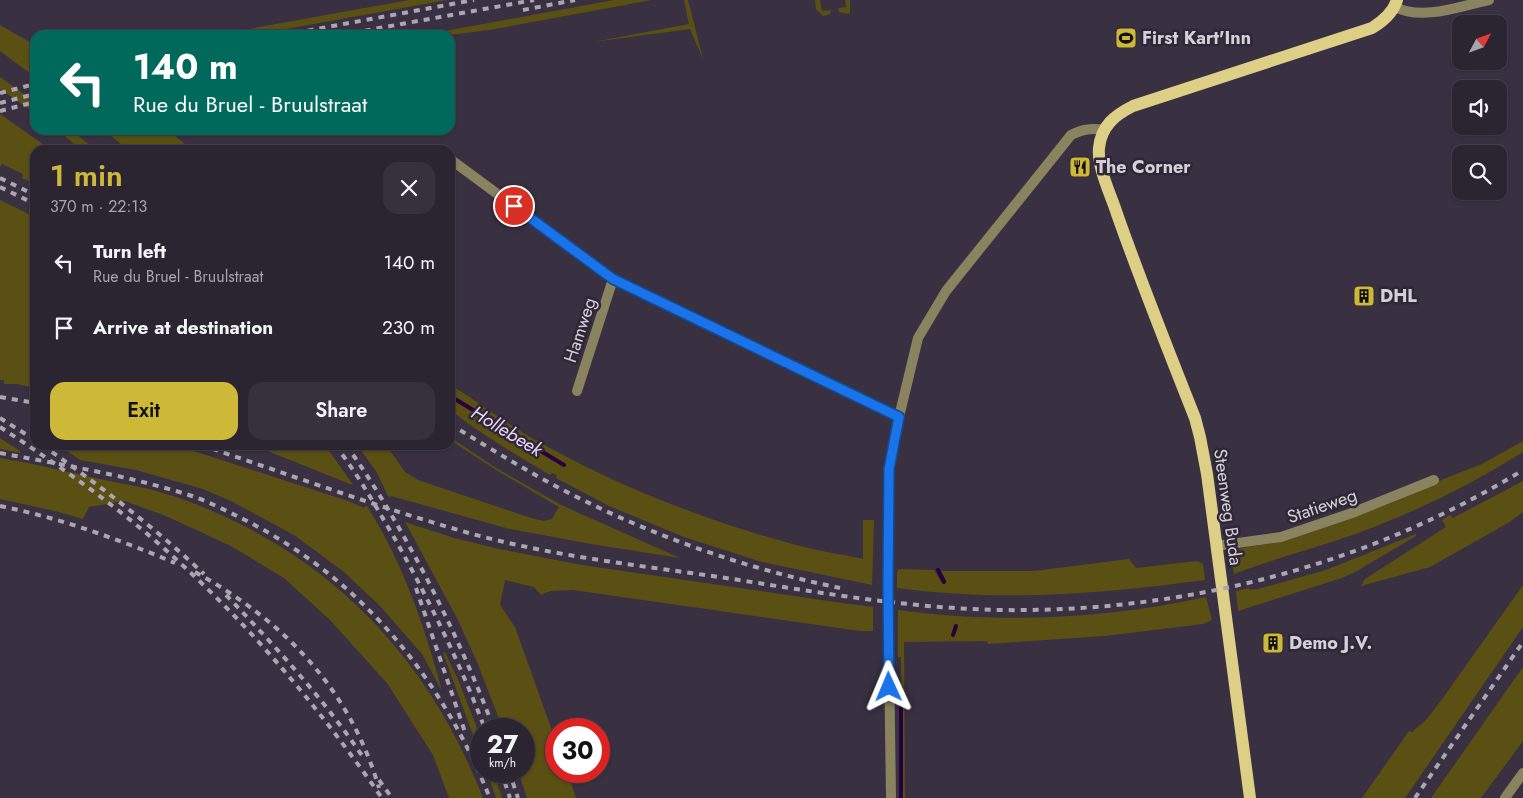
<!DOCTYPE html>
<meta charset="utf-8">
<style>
:root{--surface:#2b2531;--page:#37313d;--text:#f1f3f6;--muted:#a6a5ab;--line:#47424d;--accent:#ceb838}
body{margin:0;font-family:Jost,sans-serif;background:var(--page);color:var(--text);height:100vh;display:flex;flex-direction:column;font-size:19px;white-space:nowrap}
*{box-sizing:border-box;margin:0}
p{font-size:16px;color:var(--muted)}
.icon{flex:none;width:28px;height:28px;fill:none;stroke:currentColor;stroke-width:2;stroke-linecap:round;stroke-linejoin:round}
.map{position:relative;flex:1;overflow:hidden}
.side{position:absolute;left:30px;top:145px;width:425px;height:305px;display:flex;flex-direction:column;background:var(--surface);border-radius:15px;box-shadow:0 1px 4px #0004,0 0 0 1px var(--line)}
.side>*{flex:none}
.top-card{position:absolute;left:30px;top:30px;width:425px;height:105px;border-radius:15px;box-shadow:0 1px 4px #0004,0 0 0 1px var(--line);background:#00695c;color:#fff;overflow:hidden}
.needle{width:32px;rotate:49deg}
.controls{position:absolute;left:1452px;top:15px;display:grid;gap:10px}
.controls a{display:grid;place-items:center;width:55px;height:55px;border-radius:10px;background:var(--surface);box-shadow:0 1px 4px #0004,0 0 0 1px var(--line);font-size:25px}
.speed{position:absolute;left:470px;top:718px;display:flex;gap:10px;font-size:25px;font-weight:700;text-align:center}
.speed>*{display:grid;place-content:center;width:65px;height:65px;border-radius:50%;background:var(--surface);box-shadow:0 1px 4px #0004,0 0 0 1px var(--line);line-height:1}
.speed small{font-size:12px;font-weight:400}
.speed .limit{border:8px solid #d22;background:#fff;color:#111}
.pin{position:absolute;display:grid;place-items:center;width:42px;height:42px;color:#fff;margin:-21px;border:2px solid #fff;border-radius:50%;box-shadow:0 1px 5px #0007}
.me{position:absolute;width:55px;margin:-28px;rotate:359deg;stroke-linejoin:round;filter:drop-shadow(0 0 4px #0008)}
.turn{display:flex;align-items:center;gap:18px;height:105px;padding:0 20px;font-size:22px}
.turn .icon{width:65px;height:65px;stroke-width:2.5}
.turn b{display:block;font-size:35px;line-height:42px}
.round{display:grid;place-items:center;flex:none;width:52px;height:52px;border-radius:15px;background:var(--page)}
.overview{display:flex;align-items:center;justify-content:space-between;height:85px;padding:0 20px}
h1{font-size:30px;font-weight:600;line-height:38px;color:var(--accent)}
.cta{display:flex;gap:10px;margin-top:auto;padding:10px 20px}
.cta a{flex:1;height:58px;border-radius:15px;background:var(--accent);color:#111;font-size:20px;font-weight:600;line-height:58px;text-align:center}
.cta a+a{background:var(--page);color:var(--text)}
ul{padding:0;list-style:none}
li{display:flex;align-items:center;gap:15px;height:65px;padding:0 20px}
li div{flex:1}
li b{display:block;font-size:19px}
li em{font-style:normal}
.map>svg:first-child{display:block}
.green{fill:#5a5013}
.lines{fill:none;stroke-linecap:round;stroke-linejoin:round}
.stream{stroke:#28003f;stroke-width:4}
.minor{stroke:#898360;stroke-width:10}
.primary{stroke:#ddd086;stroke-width:12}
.rail{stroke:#aba6b1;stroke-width:4;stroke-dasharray:6 6;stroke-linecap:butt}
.route-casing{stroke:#114b97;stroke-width:12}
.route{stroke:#1a73e8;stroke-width:9}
.labels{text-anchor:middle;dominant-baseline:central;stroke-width:5;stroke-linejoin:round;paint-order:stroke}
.poi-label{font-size:18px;font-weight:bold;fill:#d4d0d9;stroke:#2f2736;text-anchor:start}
.street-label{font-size:18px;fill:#d4d0d9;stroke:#2f2736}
.water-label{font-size:19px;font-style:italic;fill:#e8d4fb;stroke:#2f2736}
</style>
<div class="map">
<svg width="1523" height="798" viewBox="0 0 1523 798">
<rect width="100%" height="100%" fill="#393141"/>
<g class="green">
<polygon points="409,0 447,0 252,35 216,35"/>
<polygon points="614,0 652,0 489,30 450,35 423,35"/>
<polygon points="684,0 688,0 703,59 690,29 593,42 689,24"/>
<polygon points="815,0 820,0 822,11 831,10 830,14 823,16 816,9"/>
<polygon points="845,0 850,0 850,13 848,14 839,12 838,8 846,7"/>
<polygon points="0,25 35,45 35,77 0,51"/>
<polygon points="0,77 35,102 35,113 0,89"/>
<polygon points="0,114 51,150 35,150 35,184 22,178 23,174 2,164 0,167"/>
<polygon points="57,130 71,130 96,150 82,150"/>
<polygon points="104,130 168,130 192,150 128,150"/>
<polygon points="0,200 35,217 35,388 17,384 4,384 4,380 0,380"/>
<path d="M450,380L456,384L454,387C480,403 504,422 530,437C614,485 703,520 796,545C818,551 841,554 863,559V520H874L872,585L762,562L684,537L609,506L556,478L557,475L552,473L550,475C516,455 481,434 450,410Z"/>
<polygon points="450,437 496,468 561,505 680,558 591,544 506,528 391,496 390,497 388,496 376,471 357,445 386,445 405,472 418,480 531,518 544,521 552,519 559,507 496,470 450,440"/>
<polygon points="0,438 20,451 20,453 0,449"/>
<path d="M1523,441V452C1471,485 1415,512 1358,533C1317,548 1275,558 1234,574L1231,557L1234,552L1242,548L1274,543L1302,535L1391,503L1446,478L1482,464Z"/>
<path d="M58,445H175L348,501L364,508L365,506H367C403,563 425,627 442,691L422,654L380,606L344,572L294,535L231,501L203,489L136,470L80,460Z"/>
<polygon points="253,445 325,445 351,482 353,484 350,484"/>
<path d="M0,458C35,464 69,472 104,480C124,484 144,487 163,493C191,501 218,513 244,526C358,584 437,679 483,798H449L433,755L387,683L330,620L284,578L231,546L166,516L125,501L89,507L83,519L55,511L0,499Z"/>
<polygon points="1523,481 1523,512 1508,523 1430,567 1361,586 1365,579 1446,527 1442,520 1450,515 1453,518"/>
<polygon points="405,522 454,538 499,549 582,565 835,602 873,607 873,631 860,631 573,590 550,591 541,595 534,587 505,580 500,605 515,627 556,742 556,771 567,771 576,798 527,798 518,771 524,771 524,729 503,729 477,662 458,620"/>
<polygon points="1416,534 1416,536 1357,571 1342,578 1238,611 1236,591 1249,588 1249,590 1258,589 1326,570"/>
<path d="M1129,559L1136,568L1197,561L1203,564L1205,580C1102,594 1001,602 897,588V572L899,569L934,570L941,582H947L941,571H1034Z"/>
<polygon points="1523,585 1523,627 1405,798 1362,798 1409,731 1412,732 1426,720 1443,698"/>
<path d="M1206,597L1212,620L1203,624L1105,636L988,644L987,641L904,642L905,798H902L901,657H898V610C1000,624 1105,619 1206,597Z"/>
<polygon points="445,652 459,682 481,738 481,757 443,653"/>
<polygon points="1523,667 1523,741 1481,798 1431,798"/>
<polygon points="487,771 493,771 502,798 496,798"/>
</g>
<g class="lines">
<g class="stream">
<polyline points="450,396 564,465"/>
<polyline points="938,570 944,582"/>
<polyline points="953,635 956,626"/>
<polyline points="901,798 901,688"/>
</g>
<g class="minor">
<path d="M1395,7C1423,21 1460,6 1489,0"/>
<polyline points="450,159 613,279 899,417"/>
<polyline points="577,391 613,279"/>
<polyline points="1216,546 1281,537 1352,513 1434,480"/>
<path d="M891,798L888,585L889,469L899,417L918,338L946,291L1071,135C1083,129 1091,128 1104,130"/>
<polyline points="1505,798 1523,773"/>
</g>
<path class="primary" d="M1250,798L1207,474L1200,437L1195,418C1168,350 1141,282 1117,214C1111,195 1097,167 1099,148C1101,126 1115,115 1133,106L1372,28C1383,21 1393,13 1397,0"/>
<g class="rail">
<polyline points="523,10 575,0"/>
<polyline points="284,35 474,0"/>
<polyline points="341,35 534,0"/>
<polyline points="0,93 35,84"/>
<polyline points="0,103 35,94"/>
<polyline points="0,111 35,102"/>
<polyline points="0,178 35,195"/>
<polyline points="0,187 35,204"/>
<polyline points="0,397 35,403"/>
<polyline points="0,418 35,440"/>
<path d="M450,424C488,447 526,471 565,491C652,536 744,568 840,588"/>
<path d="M0,427C63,468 124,511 179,562C256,632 322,712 382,798"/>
<path d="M42,445C99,485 154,527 204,574"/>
<path d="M201,445C288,474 374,506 462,531C548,556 638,565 726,578C816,592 907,608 999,610C1182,613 1367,566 1523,470"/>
<path d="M335,445C358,474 376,507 395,539C429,600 460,663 485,729"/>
<path d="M346,445C373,482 396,522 418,562C447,616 472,671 494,729"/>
<path d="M0,453C64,465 130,476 192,496C209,502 227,511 243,519C359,577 441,676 489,796"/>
<path d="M0,506C60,518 118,539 175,563"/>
<path d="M195,572C284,621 350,689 379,788"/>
<polyline points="416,588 465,732"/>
<path d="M226,595C275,646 323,698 363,757"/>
<polyline points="501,771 510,798"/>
<polyline points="509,771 518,798"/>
<polyline points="379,780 392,798"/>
<polyline points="1415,798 1523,642"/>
</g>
</g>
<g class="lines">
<g class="route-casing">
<polyline id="route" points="514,206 613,279 899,417 889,469 888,585 889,687"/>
</g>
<use href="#route" class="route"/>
</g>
<defs>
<g id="stadium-square" transform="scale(1.125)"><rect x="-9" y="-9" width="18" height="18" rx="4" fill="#ceb838" stroke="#2f2736"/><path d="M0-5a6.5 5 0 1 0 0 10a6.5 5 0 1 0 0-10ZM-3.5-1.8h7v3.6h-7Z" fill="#111"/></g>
<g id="restaurant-square" transform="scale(1.125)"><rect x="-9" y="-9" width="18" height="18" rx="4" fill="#ceb838" stroke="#2f2736"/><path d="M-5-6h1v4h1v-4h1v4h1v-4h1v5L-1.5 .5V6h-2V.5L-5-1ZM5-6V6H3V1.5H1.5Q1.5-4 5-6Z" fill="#111"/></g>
<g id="building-square" transform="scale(1.125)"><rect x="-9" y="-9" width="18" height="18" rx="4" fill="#ceb838" stroke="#2f2736"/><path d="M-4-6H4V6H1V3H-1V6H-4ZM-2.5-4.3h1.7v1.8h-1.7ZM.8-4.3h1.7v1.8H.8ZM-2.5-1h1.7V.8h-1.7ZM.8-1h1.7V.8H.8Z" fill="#111"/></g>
</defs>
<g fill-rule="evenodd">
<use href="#stadium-square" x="1126" y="38"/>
<use href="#restaurant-square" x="1080" y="167"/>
<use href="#building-square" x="1364" y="296"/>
<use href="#building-square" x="1273" y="643"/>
</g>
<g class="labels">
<g class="poi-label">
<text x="1142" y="38">First Kart'Inn</text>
<text x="1096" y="167">The Corner</text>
<text x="1380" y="296">DHL</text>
<text x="1289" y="643">Demo J.V.</text>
</g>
<g class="street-label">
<text transform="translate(580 330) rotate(-72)">Hamweg</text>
<text transform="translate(1322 506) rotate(-19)">Statieweg</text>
<text transform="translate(1228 507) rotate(82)">Steenweg Buda</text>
</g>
<g class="water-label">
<text transform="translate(507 431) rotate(31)">Hollebeek</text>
</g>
</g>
</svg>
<div class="controls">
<a><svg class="needle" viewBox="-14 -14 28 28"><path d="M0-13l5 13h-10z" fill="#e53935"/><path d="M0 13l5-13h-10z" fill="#a6a5ab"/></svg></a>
<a><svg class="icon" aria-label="sound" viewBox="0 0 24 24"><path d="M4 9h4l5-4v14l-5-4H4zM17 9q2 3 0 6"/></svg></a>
<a><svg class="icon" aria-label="search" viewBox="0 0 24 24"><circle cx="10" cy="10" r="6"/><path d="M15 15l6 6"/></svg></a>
</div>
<div class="speed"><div>27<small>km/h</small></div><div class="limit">30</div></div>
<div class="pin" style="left:514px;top:206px;background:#d93025"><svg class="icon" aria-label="arrive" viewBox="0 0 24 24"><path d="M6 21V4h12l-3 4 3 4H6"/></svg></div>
<svg class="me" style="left:889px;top:687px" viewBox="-20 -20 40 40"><path d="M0-17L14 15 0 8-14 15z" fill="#1a73e8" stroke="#fff" stroke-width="4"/></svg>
<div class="top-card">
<div class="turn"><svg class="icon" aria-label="left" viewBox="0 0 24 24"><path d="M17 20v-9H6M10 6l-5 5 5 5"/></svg><div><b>140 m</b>Rue du Bruel - Bruulstraat</div></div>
</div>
<section class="side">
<div class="overview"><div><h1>1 min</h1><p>370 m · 22:13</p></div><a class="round"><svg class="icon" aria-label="close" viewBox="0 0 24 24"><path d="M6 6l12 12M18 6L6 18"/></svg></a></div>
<ul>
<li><svg class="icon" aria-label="left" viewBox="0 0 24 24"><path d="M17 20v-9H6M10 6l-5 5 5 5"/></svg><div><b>Turn left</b><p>Rue du Bruel - Bruulstraat</p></div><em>140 m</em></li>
<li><svg class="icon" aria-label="arrive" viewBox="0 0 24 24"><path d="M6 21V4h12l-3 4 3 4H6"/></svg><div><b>Arrive at destination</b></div><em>230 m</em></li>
</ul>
<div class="cta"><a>Exit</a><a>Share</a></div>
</section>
</div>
